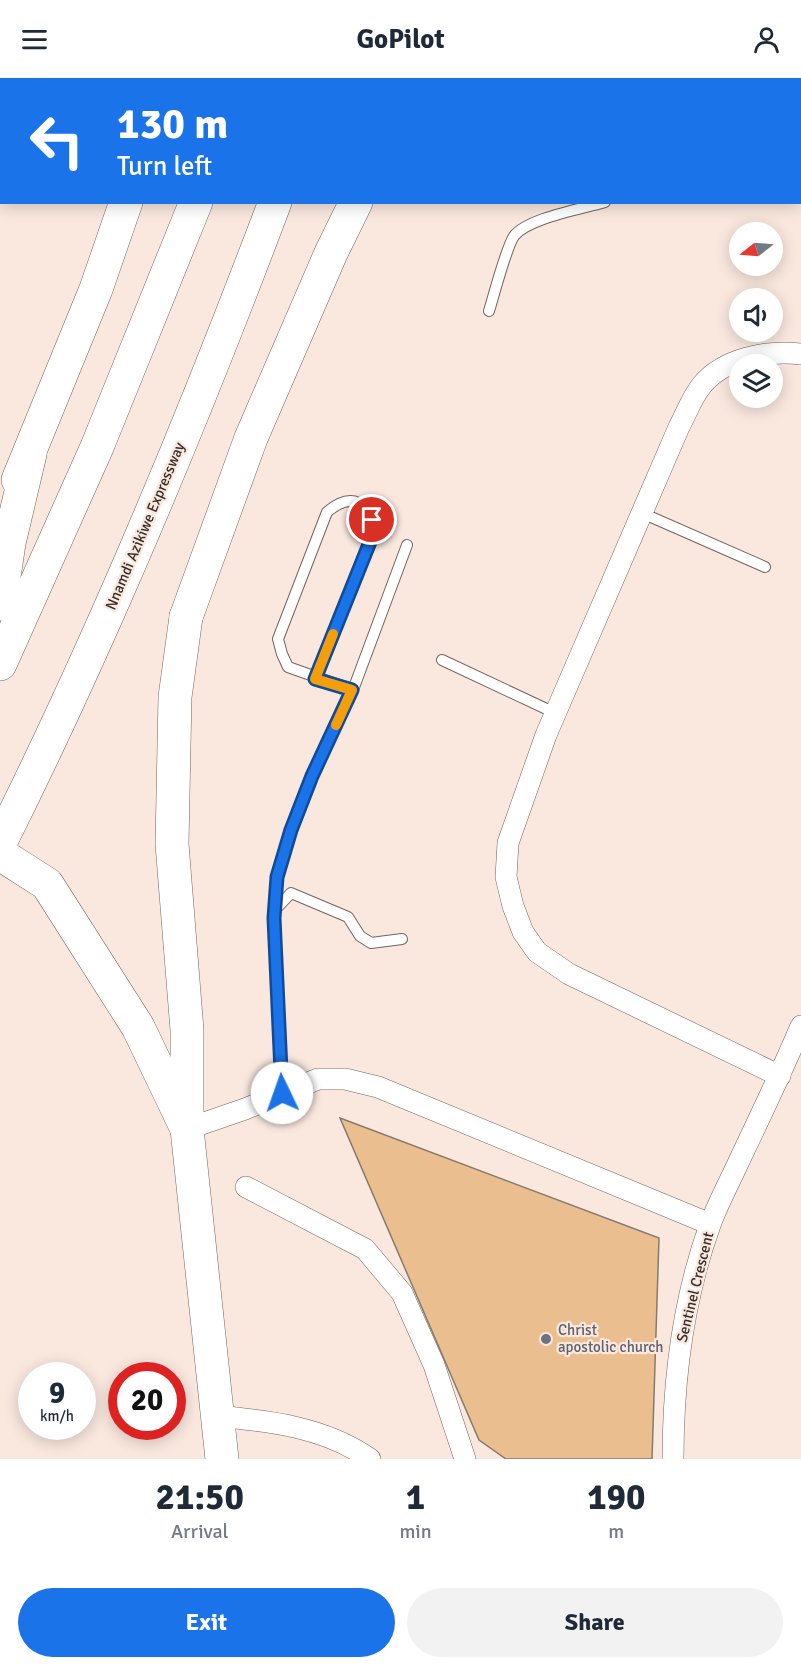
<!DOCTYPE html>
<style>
:root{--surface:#fff;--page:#f2f2f3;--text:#1f2937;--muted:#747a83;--accent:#1a73e8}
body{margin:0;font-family:Signika,sans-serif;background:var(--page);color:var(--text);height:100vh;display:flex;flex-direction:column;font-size:22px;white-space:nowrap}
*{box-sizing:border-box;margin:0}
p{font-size:20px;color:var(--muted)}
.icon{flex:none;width:33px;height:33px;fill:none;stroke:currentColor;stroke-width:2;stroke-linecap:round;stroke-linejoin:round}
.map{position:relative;height:1381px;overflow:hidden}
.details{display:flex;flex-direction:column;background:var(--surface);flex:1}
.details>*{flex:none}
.hud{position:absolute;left:0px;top:0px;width:801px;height:126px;box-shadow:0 3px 15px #0003;background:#1a73e8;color:#fff;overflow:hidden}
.needle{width:39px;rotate:253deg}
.controls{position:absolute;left:729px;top:144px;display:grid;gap:12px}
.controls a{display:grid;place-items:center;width:54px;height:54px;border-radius:50%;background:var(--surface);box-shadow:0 3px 15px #0003;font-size:30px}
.speed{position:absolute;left:18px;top:1284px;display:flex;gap:12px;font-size:30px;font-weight:700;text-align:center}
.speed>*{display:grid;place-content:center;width:78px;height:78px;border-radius:50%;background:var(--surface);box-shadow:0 3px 15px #0003;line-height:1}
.speed small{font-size:15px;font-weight:400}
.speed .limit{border:9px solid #d22;background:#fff;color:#111}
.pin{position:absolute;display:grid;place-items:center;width:51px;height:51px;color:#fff;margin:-26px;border:3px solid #fff;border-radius:50%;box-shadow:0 2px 6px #0007}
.me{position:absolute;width:66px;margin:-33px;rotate:357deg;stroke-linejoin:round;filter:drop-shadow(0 0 4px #0008)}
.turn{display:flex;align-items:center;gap:21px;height:126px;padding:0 18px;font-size:27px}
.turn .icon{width:78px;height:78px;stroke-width:2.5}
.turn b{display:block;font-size:42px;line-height:51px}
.eta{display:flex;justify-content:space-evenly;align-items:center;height:102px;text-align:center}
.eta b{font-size:36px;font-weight:700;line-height:42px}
.button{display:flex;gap:12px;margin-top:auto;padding:12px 18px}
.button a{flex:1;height:69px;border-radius:36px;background:var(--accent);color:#fff;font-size:24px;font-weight:700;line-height:69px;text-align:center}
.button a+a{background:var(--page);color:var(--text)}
header{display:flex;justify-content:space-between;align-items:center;height:78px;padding:0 18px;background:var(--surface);font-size:27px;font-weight:700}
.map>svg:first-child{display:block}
.building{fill:#eabe8f;stroke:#867a6e;stroke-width:1.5}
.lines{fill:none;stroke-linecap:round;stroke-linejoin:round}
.service-casing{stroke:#74645d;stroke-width:12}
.minor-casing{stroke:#74645d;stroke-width:22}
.primary-casing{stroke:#74645d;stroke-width:34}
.trunk-casing{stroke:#74645d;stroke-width:34}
.motorway-casing{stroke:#74645d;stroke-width:34}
.service{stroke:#fff;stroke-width:10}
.minor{stroke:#fff;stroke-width:21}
.primary{stroke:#fff;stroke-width:33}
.trunk{stroke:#fff;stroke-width:33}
.motorway{stroke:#fff;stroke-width:33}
.route-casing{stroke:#114b97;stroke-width:15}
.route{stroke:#1a73e8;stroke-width:10}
.slow{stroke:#f59e0b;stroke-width:10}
.worship-dot{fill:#6b7280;stroke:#fae8df;stroke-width:2}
.labels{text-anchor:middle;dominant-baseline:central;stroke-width:4.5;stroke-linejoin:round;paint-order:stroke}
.street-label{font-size:15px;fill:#352e2a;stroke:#fae8df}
.worship-label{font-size:15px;fill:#5b616d;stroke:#fae8df;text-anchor:start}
</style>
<header><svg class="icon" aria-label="menu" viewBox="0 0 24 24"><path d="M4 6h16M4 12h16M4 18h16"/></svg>GoPilot<svg class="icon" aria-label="person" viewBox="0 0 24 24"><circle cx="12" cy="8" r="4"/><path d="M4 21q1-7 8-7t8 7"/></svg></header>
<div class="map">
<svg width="801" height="1381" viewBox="0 0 801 1381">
<rect width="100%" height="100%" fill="#fae8df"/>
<polygon class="building" points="340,1040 659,1160 652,1381 506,1381 479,1362"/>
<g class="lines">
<g class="service-casing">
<g id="service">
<polyline points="738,0 739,2"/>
<polyline points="800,70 801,69"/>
<path d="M489,233C494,217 506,170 514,158C528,140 582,131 605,124"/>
<polyline points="642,435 765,489"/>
<polyline points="442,582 555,635"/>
<path d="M315,601L374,454C370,424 352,413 327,434L278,561L282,576L288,589L353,612"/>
<polyline points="275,832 291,815 348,839 360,858 371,865 402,861"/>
<polyline points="282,1015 274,840 277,799 291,752 312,698 353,612 407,467"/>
</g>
</g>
<g class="minor-casing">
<g id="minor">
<path d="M780,998L569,896L537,874L523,854L513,828L506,799L508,765L546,657L679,349C686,336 692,319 702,307C724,280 768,272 801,276"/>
<polyline points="187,1051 245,1031 318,1001 345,1001 378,1009 710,1146"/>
<polyline points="246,1109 365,1171 402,1215 434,1287 465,1381"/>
<path d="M216,1338C269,1343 325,1349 370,1381"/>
<path d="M673,1381C673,1303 683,1222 710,1147C718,1125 730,1103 740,1081C761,1037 782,993 801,948"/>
</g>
</g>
<g class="primary-casing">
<polyline id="primary" points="186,539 175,619 172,766 187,952 187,1051 222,1381"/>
</g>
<g class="trunk-casing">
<g id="trunk">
<polyline points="161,2 161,0"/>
<polyline points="414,2 415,0"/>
<polyline points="18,402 96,211 126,124"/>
<polyline points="186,539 251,360 331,175 356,124"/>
<polyline points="0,776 47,806 138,949 187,1051"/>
</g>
</g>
<g class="motorway-casing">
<g id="motorway">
<polyline points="241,2 242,0"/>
<polyline points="321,2 322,0"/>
<polyline points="0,526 9,465 30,376"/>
<polyline points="0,586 97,369 196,124"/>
<path d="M0,765C104,557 193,342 275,124"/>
</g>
</g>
<use href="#service" class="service"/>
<use href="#minor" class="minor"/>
<use href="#primary" class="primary"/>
<use href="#trunk" class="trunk"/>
<use href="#motorway" class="motorway"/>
</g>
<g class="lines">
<g class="route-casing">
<polyline id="route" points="282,1015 274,840 277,799 291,752 312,698 352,612 315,601 374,454 372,442"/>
</g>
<use href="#route" class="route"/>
<polyline class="slow" points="333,556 315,601 352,612 336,647"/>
</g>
<circle class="worship-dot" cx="546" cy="1261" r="6"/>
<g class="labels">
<g class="street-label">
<text transform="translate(145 448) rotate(-67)">Nnamdi Azikiwe Expressway</text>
<text transform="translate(695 1209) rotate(-76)">Sentinel Crescent</text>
</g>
<g class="worship-label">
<text x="558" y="1252">Christ<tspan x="558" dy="17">apostolic church</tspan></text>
</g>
</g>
</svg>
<div class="controls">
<a><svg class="needle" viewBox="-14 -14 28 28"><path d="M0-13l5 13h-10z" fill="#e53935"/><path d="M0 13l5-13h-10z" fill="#747a83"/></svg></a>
<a><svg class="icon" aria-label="sound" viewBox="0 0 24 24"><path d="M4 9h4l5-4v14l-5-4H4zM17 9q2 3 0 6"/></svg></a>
<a><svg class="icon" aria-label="layers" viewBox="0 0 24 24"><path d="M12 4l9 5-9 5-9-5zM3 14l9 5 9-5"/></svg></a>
</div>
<div class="speed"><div>9<small>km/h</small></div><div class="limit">20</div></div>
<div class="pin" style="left:372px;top:442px;background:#d93025"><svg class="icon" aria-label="arrive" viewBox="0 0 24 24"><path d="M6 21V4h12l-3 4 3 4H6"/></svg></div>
<svg class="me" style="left:282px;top:1015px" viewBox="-20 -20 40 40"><circle r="19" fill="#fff"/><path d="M0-13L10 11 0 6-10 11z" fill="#1a73e8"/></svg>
<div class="hud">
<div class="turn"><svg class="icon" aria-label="left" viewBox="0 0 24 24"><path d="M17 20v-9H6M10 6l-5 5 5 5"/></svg><div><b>130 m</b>Turn left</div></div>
</div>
</div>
<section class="details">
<div class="eta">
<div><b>21:50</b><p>Arrival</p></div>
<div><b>1</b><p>min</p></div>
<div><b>190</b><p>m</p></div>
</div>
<div class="button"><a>Exit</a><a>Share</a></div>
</section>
